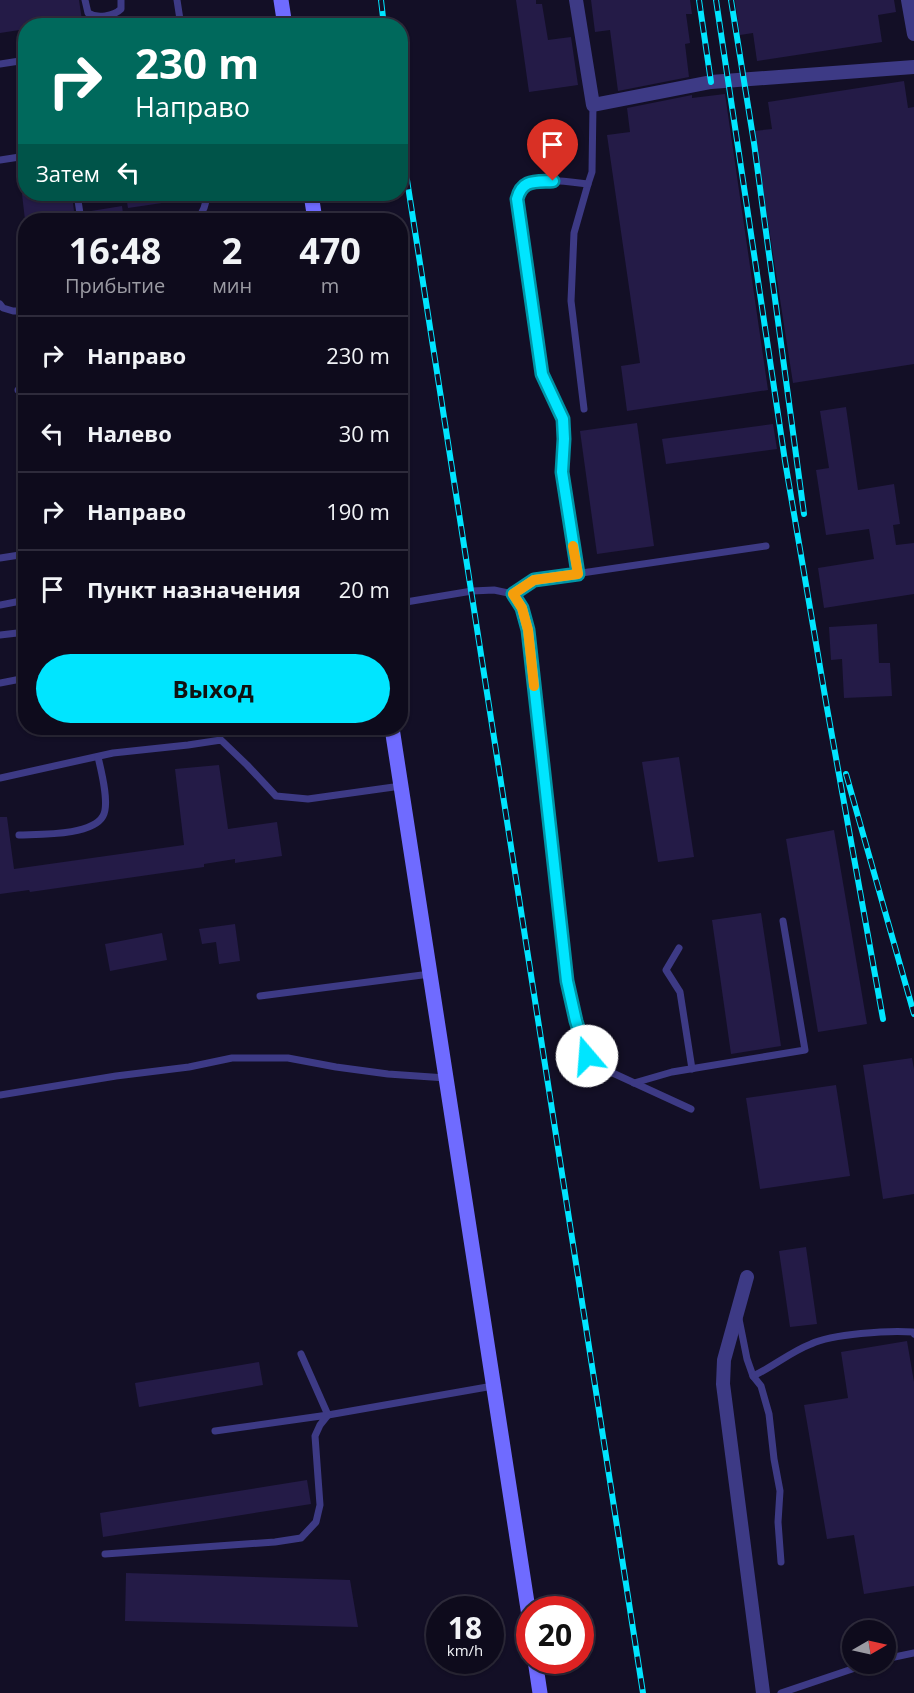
<!DOCTYPE html>
<html lang="ru">
<meta charset="utf-8">
<style>
:root{--surface:#0e0b1c;--page:#171425;--text:#f1f3f6;--muted:#9b9ba3;--line:#2e2b3b;--accent:#00e5ff}
body{margin:0;font-family:"Open Sans",sans-serif;background:var(--page);color:var(--text);height:100vh;display:flex;flex-direction:column;font-size:22px;white-space:nowrap}
*{box-sizing:border-box;margin:0}
p{font-size:20px;color:var(--muted)}
.icon{flex:none;width:33px;height:33px;fill:none;stroke:currentColor;stroke-width:2;stroke-linecap:round;stroke-linejoin:round}
.map{position:relative;flex:1;overflow:hidden}
.details{position:absolute;left:18px;top:213px;width:390px;height:522px;display:flex;flex-direction:column;background:var(--surface);border-radius:24px;box-shadow:0 2px 4px #0004,0 0 0 2px var(--line)}
.details>*{flex:none}
.hud{position:absolute;left:18px;top:18px;width:390px;height:183px;border-radius:24px;box-shadow:0 2px 4px #0004,0 0 0 2px var(--line);background:#00695c;color:#fff;overflow:hidden}
.needle{width:39px;rotate:81deg}
.buttons{position:absolute;left:842px;top:1620px;display:grid;gap:12px}
.buttons a{display:grid;place-items:center;width:54px;height:54px;border-radius:50%;background:var(--surface);box-shadow:0 2px 4px #0004,0 0 0 2px var(--line);font-size:30px}
.speed{position:absolute;left:426px;top:1596px;display:flex;gap:12px;font-size:30px;font-weight:700;text-align:center}
.speed>*{display:grid;place-content:center;width:78px;height:78px;border-radius:50%;background:var(--surface);box-shadow:0 2px 4px #0004,0 0 0 2px var(--line);line-height:1}
.speed small{font-size:15px;font-weight:400}
.speed .limit{border:9px solid #d22;background:#fff;color:#111}
.pin{position:absolute;display:grid;place-items:center;width:51px;height:51px;color:#fff;margin:-62px -26px;border-radius:50% 50% 50% 0;rotate:-45deg;box-shadow:0 0 6px #0007}
.pin .icon{rotate:45deg}
.me{position:absolute;width:66px;margin:-33px;rotate:342deg;stroke-linejoin:round;filter:drop-shadow(0 0 4px #0008)}
.turn{display:flex;align-items:center;gap:21px;height:126px;padding:0 18px;font-size:27px}
.turn .icon{width:78px;height:78px;stroke-width:2.5}
.turn b{display:block;font-size:42px;line-height:51px}
.then{display:flex;align-items:center;height:57px;padding:0 18px;background:#0003;gap:12px;font-size:22px}
.eta{display:flex;justify-content:space-evenly;align-items:center;height:102px;text-align:center}
.eta b{font-size:36px;font-weight:700;line-height:42px}
.action{display:flex;gap:12px;margin-top:auto;padding:12px 18px}
.action a{flex:1;height:69px;border-radius:36px;background:var(--accent);color:#111;font-size:24px;font-weight:700;line-height:69px;text-align:center}
ul{padding:0;list-style:none}
li{display:flex;align-items:center;gap:18px;height:78px;padding:0 18px;border-top:2px solid var(--line)}
li div{flex:1}
li b{display:block;font-size:22px}
li em{font-style:normal}
.map>svg:first-child{display:block}
.building{fill:#241b47}
.lines{fill:none;stroke-linecap:round;stroke-linejoin:round}
.lane{stroke:#3d3a85;stroke-width:7}
.street{stroke:#3d3a85;stroke-width:14}
.secondary{stroke:#6f6bff;stroke-width:15}
.rail-casing{stroke:#00e5ff;stroke-width:6}
.rail{stroke:#130f26;stroke-width:4;stroke-dasharray:11;stroke-linecap:butt}
.route-casing{stroke:#0095a6;stroke-width:15}
.route{stroke:#00e5ff;stroke-width:10}
.slow{stroke:#f59e0b;stroke-width:10}
</style>
<div class="map">
<svg width="914" height="1693" viewBox="0 0 914 1693">
<rect width="100%" height="100%" fill="#130f26"/>
<g class="building">
<polygon points="0,0 79,0 82,20 49,26 26,26 26,29 0,33"/>
<polygon points="516,0 536,0 536,4 542,4 548,40 571,37 578,85 529,92"/>
<polygon points="591,0 690,0 692,14 686,14 690,43 685,44 689,77 618,91 610,30 595,32"/>
<polygon points="735,0 894,0 896,12 878,15 882,42 757,61 753,33 740,35"/>
<polygon points="904,81 908,108 914,107 914,364 793,383 754,131 772,129 768,102"/>
<polygon points="725,94 768,390 627,411 621,366 640,363 607,135 630,132 627,108 692,95 692,98"/>
<polygon points="22,194 72,194 75,220 25,220"/>
<polygon points="143,194 161,194 162,203 128,208 126,196"/>
<polygon points="122,206 124,220 86,220 85,212"/>
<polygon points="846,407 858,490 894,484 900,524 893,525 896,545 914,543 914,594 824,608 818,568 874,559 869,529 826,535 816,470 829,468 820,411"/>
<polygon points="637,423 654,546 597,554 580,431"/>
<polygon points="773,424 777,449 666,464 662,439"/>
<polygon points="877,624 879,663 890,663 892,696 844,698 842,659 831,660 829,627"/>
<polygon points="679,757 694,857 658,862 642,762"/>
<polygon points="219,765 228,829 277,822 282,856 235,863 235,859 204,864 204,867 30,892 29,890 0,894 0,817 7,817 14,869 184,845 175,769"/>
<polygon points="834,830 867,1024 818,1032 786,839"/>
<polygon points="761,913 781,1046 731,1054 712,920"/>
<polygon points="235,924 240,961 219,964 216,942 202,944 199,929"/>
<polygon points="162,933 167,960 110,971 105,944"/>
<polygon points="912,1058 914,1069 914,1194 883,1199 863,1065"/>
<polygon points="836,1085 850,1176 760,1189 746,1098"/>
<polygon points="806,1247 817,1324 790,1327 779,1251"/>
<polygon points="907,1341 914,1382 914,1586 864,1594 854,1535 827,1539 804,1405 848,1398 841,1352"/>
<polygon points="259,1362 263,1385 139,1407 135,1383"/>
<polygon points="307,1480 311,1504 103,1537 100,1513"/>
<polygon points="126,1573 350,1580 358,1627 125,1621"/>
</g>
<g class="lines">
<g class="lane">
<path d="M85,0L88,13C97,19 114,16 121,9V0"/>
<polyline points="177,0 181,26"/>
<polyline points="0,64 26,60"/>
<polyline points="0,160 26,156"/>
<polyline points="77,194 81,220"/>
<polyline points="198,220 204,208 208,194"/>
<polyline points="0,304 3,308 13,311 26,311"/>
<polyline points="18,390 26,390"/>
<polyline points="584,409 571,301 574,233 588,184 592,172 593,105"/>
<polyline points="0,558 26,554"/>
<path d="M578,574L562,472L564,439L563,419L542,374L517,199C517,198 519,190 519,189C530,175 572,182 588,184"/>
<polyline points="513,594 534,580 766,546"/>
<polyline points="400,603 472,591 494,590 513,594 522,608 528,630 567,981 576,1021 587,1056 604,1069 691,1109"/>
<polyline points="0,605 26,600"/>
<polyline points="0,635 26,632"/>
<polyline points="0,683 26,678"/>
<polyline points="0,778 113,753 188,745 221,740 247,765 276,796 308,799 401,786"/>
<path d="M19,835C39,834 92,836 103,816C110,804 101,770 98,757"/>
<polyline points="679,948 666,970 680,992 692,1069"/>
<polyline points="260,996 430,974"/>
<polyline points="634,1083 672,1072 805,1050 783,921"/>
<polyline points="0,1095 116,1076 189,1067 232,1058 288,1058 336,1067 388,1074 446,1078"/>
<polyline points="739,1319 747,1359 753,1376 761,1386 769,1414 774,1459 780,1491 778,1522 781,1562"/>
<polyline points="301,1354 328,1415 493,1386"/>
<path d="M753,1376C773,1367 790,1352 811,1344C832,1334 889,1330 913,1332L914,1334"/>
<polyline points="105,1554 275,1542 301,1538 316,1522 320,1505 315,1436 320,1425 328,1415 215,1431"/>
<polyline points="885,1659 914,1653"/>
<polyline points="781,1693 867,1664"/>
</g>
<g class="street">
<polyline points="576,0 593,105 711,82 914,67"/>
<polyline points="908,0 914,34"/>
<polyline points="747,1277 724,1360 723,1384 763,1693"/>
</g>
<g class="secondary">
<polyline points="281,0 285,26"/>
<polyline points="311,194 315,220"/>
<polyline points="392,728 530,1622"/>
<polyline points="535,1660 540,1693"/>
</g>
<g class="rail-casing">
<g id="rail">
<polyline points="381,0 384,26"/>
<polyline points="699,0 711,82"/>
<polyline points="716,0 785,461 827,708 883,1019"/>
<polyline points="731,0 754,143 804,514"/>
<polyline points="400,135 643,1693"/>
<polyline points="846,774 914,1014"/>
</g>
</g>
<use href="#rail" class="rail"/>
</g>
<g class="lines">
<g class="route-casing">
<path id="route" d="M553,181C535,182 522,179 517,199L542,374L563,419L564,439L562,472L578,574L534,580L513,594L522,608L528,630L567,981L576,1021L587,1056"/>
</g>
<use href="#route" class="route"/>
<polyline class="slow" points="534,686 528,630 522,608 513,594 534,580 578,574 573,546"/>
</g>
</svg>
<div class="buttons">
<a><svg class="needle" viewBox="-14 -14 28 28"><path d="M0-13l5 13h-10z" fill="#e53935"/><path d="M0 13l5-13h-10z" fill="#9b9ba3"/></svg></a>
</div>
<div class="speed"><div>18<small>km/h</small></div><div class="limit">20</div></div>
<div class="pin" style="left:553px;top:181px;background:#d93025"><svg class="icon" aria-label="arrive" viewBox="0 0 24 24"><path d="M6 21V4h12l-3 4 3 4H6"/></svg></div>
<svg class="me" style="left:587px;top:1056px" viewBox="-20 -20 40 40"><circle r="19" fill="#fff"/><path d="M0-13L10 11 0 6-10 11z" fill="#00e5ff"/></svg>
<div class="hud">
<div class="turn"><svg class="icon" aria-label="right" viewBox="0 0 24 24"><path d="M7 20v-9h11M14 6l5 5-5 5"/></svg><div><b>230 m</b>Направо</div></div>
<div class="then">Затем<svg class="icon" aria-label="left" viewBox="0 0 24 24"><path d="M17 20v-9H6M10 6l-5 5 5 5"/></svg></div>
</div>
<section class="details">
<div class="eta">
<div><b>16:48</b><p>Прибытие</p></div>
<div><b>2</b><p>мин</p></div>
<div><b>470</b><p>m</p></div>
</div>
<ul>
<li><svg class="icon" aria-label="right" viewBox="0 0 24 24"><path d="M7 20v-9h11M14 6l5 5-5 5"/></svg><div><b>Направо</b></div><em>230 m</em></li>
<li><svg class="icon" aria-label="left" viewBox="0 0 24 24"><path d="M17 20v-9H6M10 6l-5 5 5 5"/></svg><div><b>Налево</b></div><em>30 m</em></li>
<li><svg class="icon" aria-label="right" viewBox="0 0 24 24"><path d="M7 20v-9h11M14 6l5 5-5 5"/></svg><div><b>Направо</b></div><em>190 m</em></li>
<li><svg class="icon" aria-label="arrive" viewBox="0 0 24 24"><path d="M6 21V4h12l-3 4 3 4H6"/></svg><div><b>Пункт назначения</b></div><em>20 m</em></li>
</ul>
<div class="action"><a>Выход</a></div>
</section>
</div>
